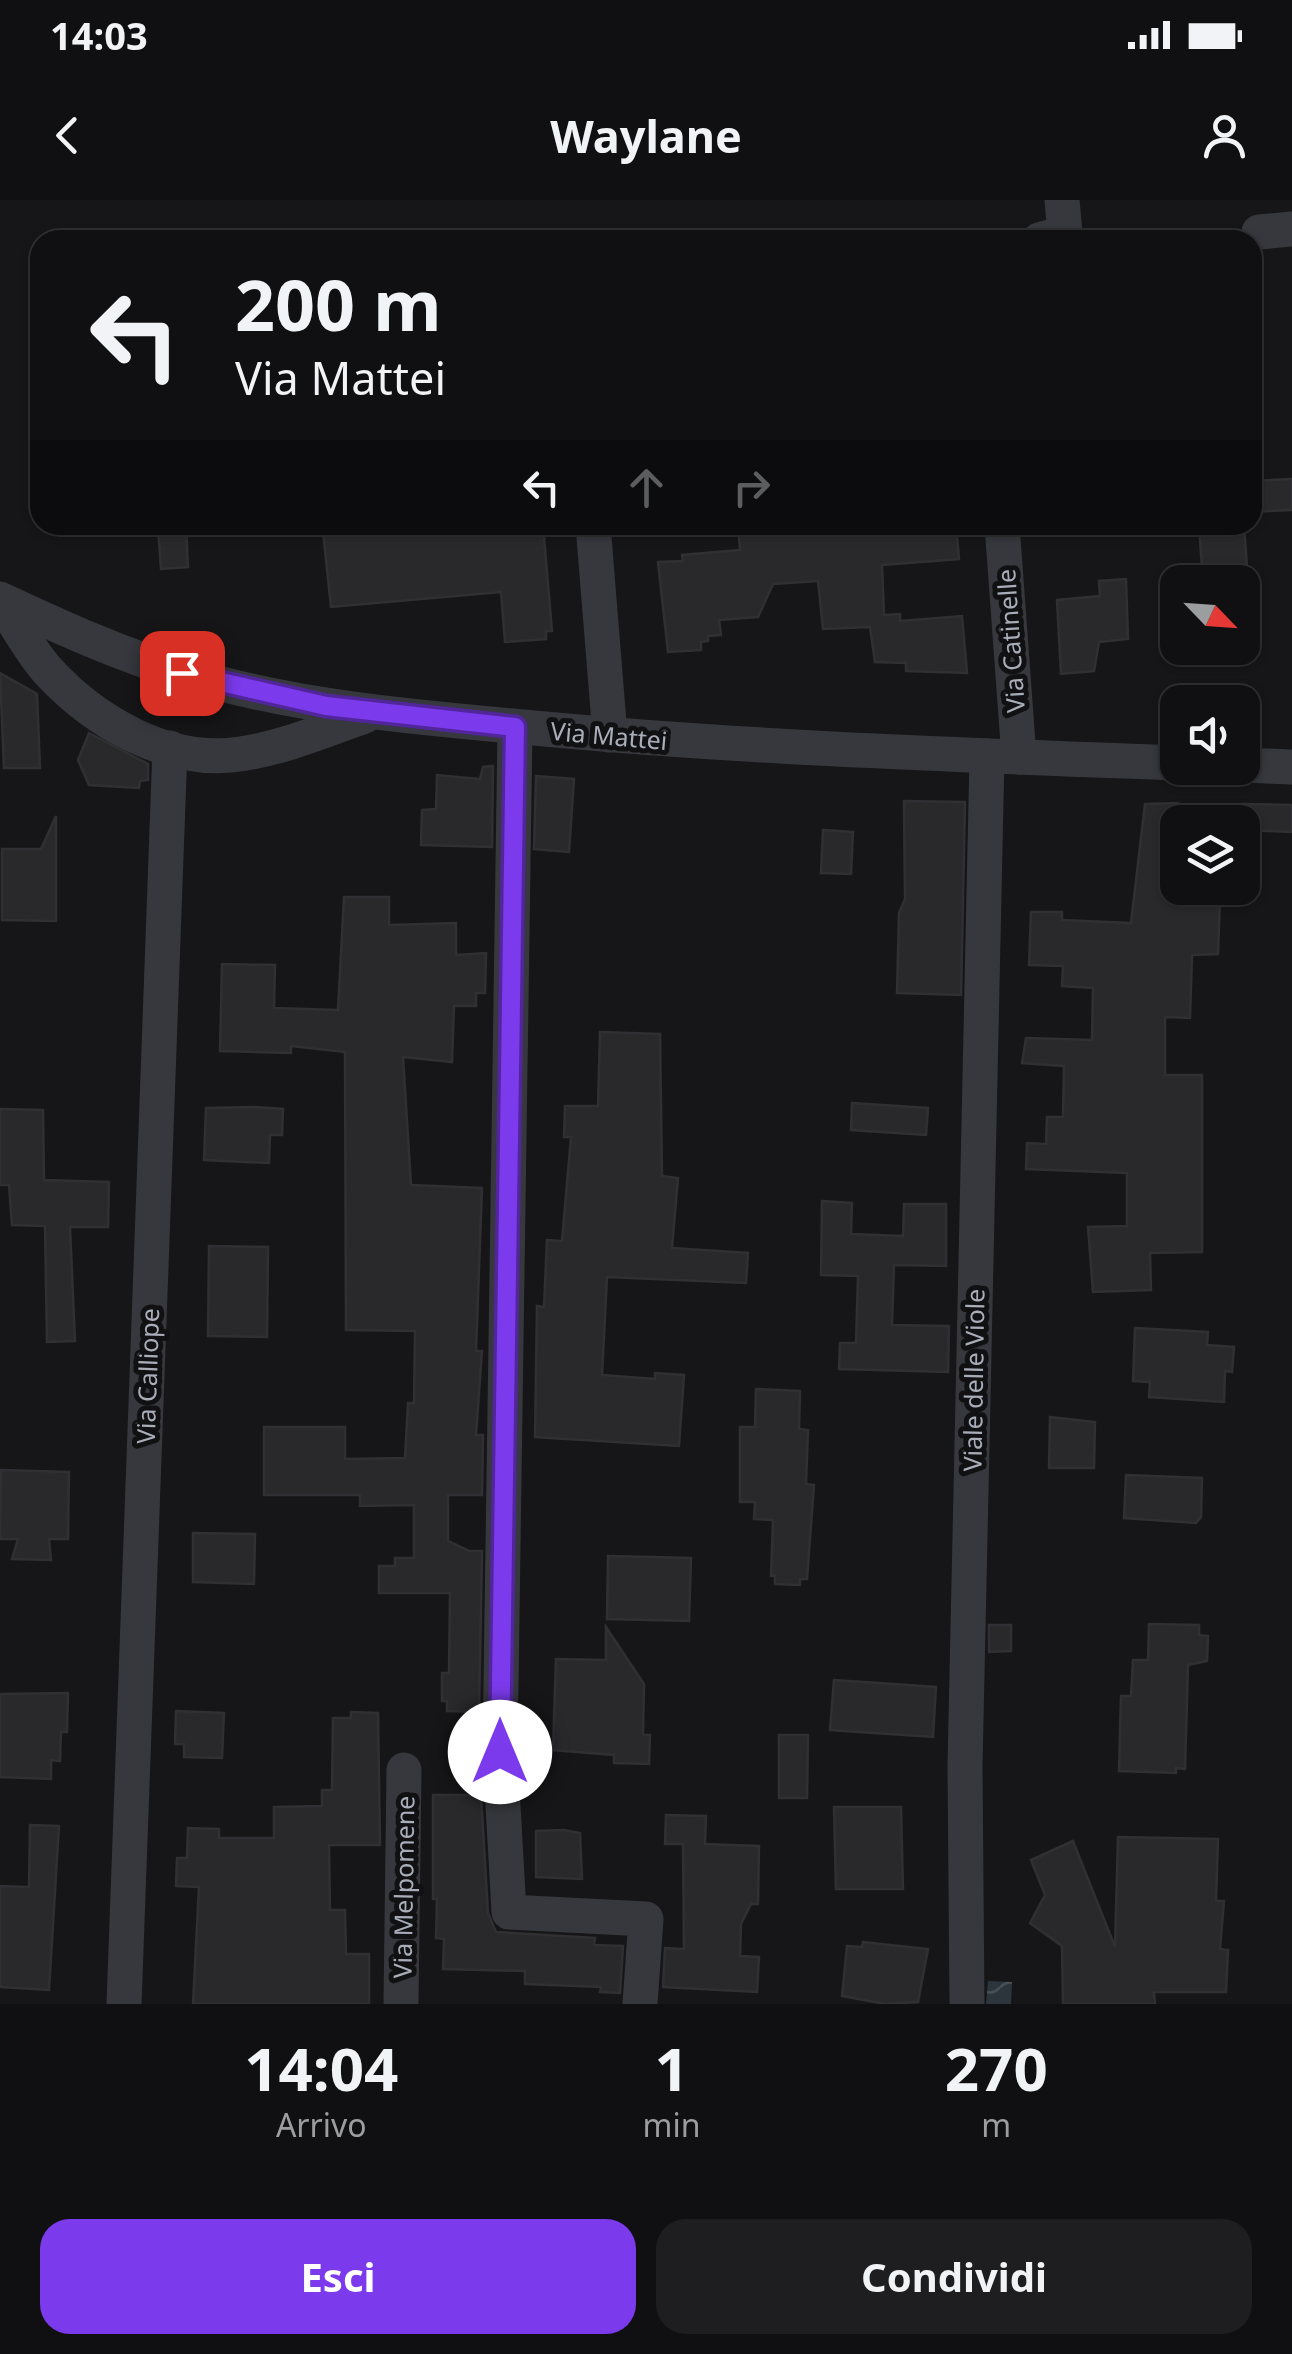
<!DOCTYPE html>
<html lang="it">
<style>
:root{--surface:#101012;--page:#1e1e20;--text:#f1f3f6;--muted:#9c9d9f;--line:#303032;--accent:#7c3aed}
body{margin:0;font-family:"Noto Sans",sans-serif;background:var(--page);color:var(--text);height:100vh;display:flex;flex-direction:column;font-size:38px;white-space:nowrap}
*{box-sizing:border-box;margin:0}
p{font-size:32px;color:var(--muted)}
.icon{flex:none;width:55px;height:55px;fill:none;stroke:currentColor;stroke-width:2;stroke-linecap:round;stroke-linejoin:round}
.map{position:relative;height:1804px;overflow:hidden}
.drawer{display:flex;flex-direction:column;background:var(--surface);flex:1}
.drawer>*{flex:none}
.top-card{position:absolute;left:30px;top:30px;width:1232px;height:305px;border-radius:30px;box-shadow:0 2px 8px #0004,0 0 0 2px var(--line);background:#101012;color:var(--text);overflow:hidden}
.needle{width:65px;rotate:115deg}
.buttons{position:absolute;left:1160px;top:365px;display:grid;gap:20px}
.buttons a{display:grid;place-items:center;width:100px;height:100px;border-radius:20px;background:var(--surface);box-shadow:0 2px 8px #0004,0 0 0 2px var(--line);font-size:50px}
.pin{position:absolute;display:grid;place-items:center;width:85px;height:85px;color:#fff;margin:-42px;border-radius:20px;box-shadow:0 5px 15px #0006}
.me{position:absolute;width:110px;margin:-55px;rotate:0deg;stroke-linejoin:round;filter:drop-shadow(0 0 8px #0008)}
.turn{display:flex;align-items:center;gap:35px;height:210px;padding:0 40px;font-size:45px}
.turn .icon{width:130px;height:130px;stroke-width:2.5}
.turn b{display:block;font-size:70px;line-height:85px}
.lanes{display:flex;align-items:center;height:95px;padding:0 40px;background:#0003;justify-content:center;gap:50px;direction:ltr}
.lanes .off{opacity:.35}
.eta{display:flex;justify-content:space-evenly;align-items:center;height:170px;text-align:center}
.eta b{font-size:60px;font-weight:700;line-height:70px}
.cta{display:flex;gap:20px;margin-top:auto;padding:20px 40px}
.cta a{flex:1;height:115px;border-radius:30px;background:var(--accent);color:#fff;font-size:40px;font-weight:700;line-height:115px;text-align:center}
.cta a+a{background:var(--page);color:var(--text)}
.status{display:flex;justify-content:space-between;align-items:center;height:70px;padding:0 50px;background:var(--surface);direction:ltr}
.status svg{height:28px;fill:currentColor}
header{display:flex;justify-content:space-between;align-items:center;height:130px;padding:0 40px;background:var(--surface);font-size:45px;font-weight:700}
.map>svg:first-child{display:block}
.water{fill:url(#water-waves)}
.building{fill:#29292c;stroke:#303034;stroke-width:2.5}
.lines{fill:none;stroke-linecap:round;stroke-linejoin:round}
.street{stroke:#37383d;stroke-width:35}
.route-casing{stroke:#51269a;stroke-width:25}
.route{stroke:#7c3aed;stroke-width:18}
.labels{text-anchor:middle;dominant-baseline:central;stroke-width:10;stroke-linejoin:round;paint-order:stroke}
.street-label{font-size:25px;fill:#a8adb8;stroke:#111113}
</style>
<div class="status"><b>14:03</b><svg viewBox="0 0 49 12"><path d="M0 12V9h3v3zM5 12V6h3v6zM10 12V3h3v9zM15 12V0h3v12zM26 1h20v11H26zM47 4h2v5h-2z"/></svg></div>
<header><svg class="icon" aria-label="back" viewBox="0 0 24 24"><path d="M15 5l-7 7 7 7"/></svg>Waylane<svg class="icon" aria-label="person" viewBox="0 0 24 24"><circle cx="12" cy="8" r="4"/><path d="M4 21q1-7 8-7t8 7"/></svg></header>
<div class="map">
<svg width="1292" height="1804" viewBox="0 0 1292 1804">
<defs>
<pattern id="water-waves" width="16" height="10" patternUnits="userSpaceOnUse" patternTransform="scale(2.5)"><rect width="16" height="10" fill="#2c353c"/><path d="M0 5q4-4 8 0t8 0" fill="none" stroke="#485056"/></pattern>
</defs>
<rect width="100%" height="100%" fill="#161618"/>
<polygon class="water" points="988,1781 1012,1782 1011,1804 986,1804"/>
<g class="building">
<polygon points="1292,279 1292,310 1252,312 1252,281"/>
<polygon points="186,325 188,367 161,369 158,327"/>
<polygon points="358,325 543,325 552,431 546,431 546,439 505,442 501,392 331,407 323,331"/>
<polygon points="738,325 804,325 804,336 862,335 861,325 956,325 959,359 882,365 884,415 900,414 900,421 962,416 967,473 906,471 906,463 875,462 870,427 823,429 818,381 773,384 758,417 719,420 721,435 708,436 708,441 701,442 701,450 668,452 658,362 683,361 682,355 740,350"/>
<polygon points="1199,325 1244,325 1248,382 1203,382"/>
<polygon points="1126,379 1128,439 1099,442 1094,471 1061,474 1057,400 1100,396 1099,381"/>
<polygon points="0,473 37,494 40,568 4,568"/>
<polygon points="89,533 148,564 148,580 140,581 139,588 89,585 78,560"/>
<polygon points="493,566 492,647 421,645 422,610 436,609 437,575 480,579 483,567"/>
<polygon points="536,576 574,579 569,652 534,649"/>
<polygon points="904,601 965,602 961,795 897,793 899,713 905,699"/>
<polygon points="1178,603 1175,695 1220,697 1218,754 1192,755 1190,818 1165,817 1165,875 1202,875 1202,1052 1150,1053 1151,1090 1093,1092 1088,1027 1127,1026 1127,973 1026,969 1027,943 1046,944 1047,917 1063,917 1064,866 1022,863 1026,838 1092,840 1093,788 1062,786 1063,766 1029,765 1031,712 1062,712 1062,720 1131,723 1145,604"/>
<polygon points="1242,604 1292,605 1292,632 1242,630"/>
<polygon points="56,616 56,721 2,720 2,649 41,649"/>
<polygon points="823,630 853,632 851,674 821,673"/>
<polygon points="344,697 389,697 389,725 456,723 456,755 486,753 485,793 476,793 476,806 454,806 452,862 403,857 411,985 482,988 476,1151 482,1151 476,1235 483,1235 482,1295 448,1295 448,1341 469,1351 482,1351 479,1512 447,1511 447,1501 442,1501 442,1473 449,1473 450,1393 379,1393 379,1366 395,1366 395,1358 414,1358 414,1305 360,1306 360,1295 264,1295 264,1227 345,1227 345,1259 405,1258 408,1203 414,1203 415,1131 346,1130 345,852 291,846 291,853 220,851 222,764 275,765 274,808 338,810"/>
<polygon points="600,832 660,834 662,976 678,978 672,1048 748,1053 746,1083 607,1077 602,1175 655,1179 655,1173 684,1175 679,1246 535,1237 537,1106 544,1107 547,1040 562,1041 571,937 564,937 565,906 598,906"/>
<polygon points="852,903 928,908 926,935 851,930"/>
<polygon points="255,907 283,909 282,935 270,935 269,963 204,960 206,908"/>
<polygon points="0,909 43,910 44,980 109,982 108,1027 70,1027 75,1141 47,1142 45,1026 12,1025 9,985 0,985"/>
<polygon points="822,1001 852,1003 851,1034 903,1036 904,1004 946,1004 946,1066 894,1065 892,1125 949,1126 948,1172 839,1169 840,1143 856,1143 858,1076 821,1075"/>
<polygon points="209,1046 268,1047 267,1137 208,1136"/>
<polygon points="1135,1128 1208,1132 1207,1145 1234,1147 1232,1172 1225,1171 1224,1202 1149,1197 1150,1182 1133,1181"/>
<polygon points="756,1189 800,1191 799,1229 808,1230 806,1284 814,1285 807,1379 800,1379 800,1385 775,1384 775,1376 771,1376 773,1320 754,1319 755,1302 740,1302 740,1227 755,1227"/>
<polygon points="1050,1217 1095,1222 1094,1268 1049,1268"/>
<polygon points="1,1270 69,1272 68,1339 49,1339 51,1360 12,1359 18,1339 0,1339"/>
<polygon points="1126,1275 1202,1278 1201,1317 1196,1323 1124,1318"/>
<polygon points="193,1333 255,1334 254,1384 193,1382"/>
<polygon points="608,1356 691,1358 689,1421 607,1419"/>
<polygon points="1149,1424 1199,1425 1199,1435 1208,1436 1207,1461 1188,1465 1185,1569 1176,1568 1176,1573 1119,1571 1121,1496 1131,1496 1133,1460 1148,1460"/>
<polygon points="989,1425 1011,1425 1011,1451 989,1452"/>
<polygon points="606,1427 644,1484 643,1535 650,1535 649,1564 614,1563 614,1555 553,1550 556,1459 606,1460"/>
<polygon points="834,1480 936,1487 933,1537 830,1530"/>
<polygon points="68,1493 67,1532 61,1532 60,1561 51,1560 51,1579 0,1577 0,1494"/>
<polygon points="176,1511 224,1513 222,1558 184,1557 184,1544 175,1544"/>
<polygon points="351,1512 378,1513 380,1645 329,1645 330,1710 345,1710 346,1754 369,1754 369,1804 193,1804 199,1687 176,1686 177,1658 187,1658 188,1628 219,1629 219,1638 274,1638 274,1607 322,1606 322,1590 332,1590 333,1518 351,1518"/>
<polygon points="779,1535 808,1535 807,1598 779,1598"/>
<polygon points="433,1595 481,1595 488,1713 496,1732 595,1738 594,1745 623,1746 620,1793 600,1792 601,1787 525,1784 525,1771 443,1769 444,1739 436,1738 437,1699 433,1699"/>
<polygon points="834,1607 901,1607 903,1689 836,1689"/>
<polygon points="666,1615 706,1616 705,1644 759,1646 758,1704 751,1704 741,1724 740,1756 759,1757 757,1792 663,1787 665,1748 684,1749 683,1644 665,1644"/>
<polygon points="30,1625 59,1626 49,1790 0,1787 0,1686 29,1687"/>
<polygon points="564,1630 580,1633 582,1679 536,1677 536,1631"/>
<polygon points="1118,1637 1218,1639 1216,1701 1224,1701 1220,1749 1228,1750 1226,1792 1154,1792 1155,1804 1063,1804 1062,1746 1030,1723 1045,1695 1031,1660 1073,1641 1115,1747"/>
<polygon points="863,1742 928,1749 918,1802 885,1804 842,1796 847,1746 862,1747"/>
</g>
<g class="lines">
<g class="street">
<polyline points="1259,32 1292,29"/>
<polyline points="1039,40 1065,33 1062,0"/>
<polyline points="593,325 610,535"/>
<polyline points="1002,325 1019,557"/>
<path d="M0,399C60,427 119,454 182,473C297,508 415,517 534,528C748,548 963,555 1178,563"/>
<path d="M1,401C16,424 30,451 48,471C95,522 168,565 240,554C283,548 325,530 365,516"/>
<polyline points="515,527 500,1552 509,1712 646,1719 640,1804"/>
<polyline points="1242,565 1292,567"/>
<polyline points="124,1804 170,548"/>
<polyline points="401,1804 404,1570"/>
<polyline points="967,1804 965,1566 987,556"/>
</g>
</g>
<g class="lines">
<g class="route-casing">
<polyline id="route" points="182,473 326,506 515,527 500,1552"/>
</g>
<use href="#route" class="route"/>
</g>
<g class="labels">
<g class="street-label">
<text transform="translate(1010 441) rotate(-94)">Via Catinelle</text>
<text transform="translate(609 535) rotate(5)">Via Mattei</text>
<text transform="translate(147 1176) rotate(-88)">Via Calliope</text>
<text transform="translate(973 1180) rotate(-89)">Viale delle Viole</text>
<text transform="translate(403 1687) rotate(-89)">Via Melpomene</text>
</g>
</g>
</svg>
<div class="buttons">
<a><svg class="needle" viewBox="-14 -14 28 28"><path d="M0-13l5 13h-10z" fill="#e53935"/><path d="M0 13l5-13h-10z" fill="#9c9d9f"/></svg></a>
<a><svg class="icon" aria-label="sound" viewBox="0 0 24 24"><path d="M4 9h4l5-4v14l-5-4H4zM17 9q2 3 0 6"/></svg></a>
<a><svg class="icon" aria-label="layers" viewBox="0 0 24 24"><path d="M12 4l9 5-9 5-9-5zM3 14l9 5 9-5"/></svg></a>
</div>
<div class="pin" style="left:182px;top:473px;background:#d93025"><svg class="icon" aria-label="arrive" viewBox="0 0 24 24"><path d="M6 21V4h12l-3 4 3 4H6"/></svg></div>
<svg class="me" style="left:500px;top:1552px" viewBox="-20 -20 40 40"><circle r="19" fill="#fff"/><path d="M0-13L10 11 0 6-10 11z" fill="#7c3aed"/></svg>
<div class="top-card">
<div class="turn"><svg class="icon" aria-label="left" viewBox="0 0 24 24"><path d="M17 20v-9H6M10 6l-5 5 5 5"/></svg><div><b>200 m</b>Via Mattei</div></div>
<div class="lanes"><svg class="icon" aria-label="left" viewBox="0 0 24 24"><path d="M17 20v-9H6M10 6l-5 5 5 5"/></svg><svg class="icon off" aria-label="ahead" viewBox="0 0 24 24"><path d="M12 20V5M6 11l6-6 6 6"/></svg><svg class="icon off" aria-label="right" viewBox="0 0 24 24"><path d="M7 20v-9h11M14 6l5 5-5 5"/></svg></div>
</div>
</div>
<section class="drawer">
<div class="eta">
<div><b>14:04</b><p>Arrivo</p></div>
<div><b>1</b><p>min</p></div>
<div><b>270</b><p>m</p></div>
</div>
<div class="cta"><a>Esci</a><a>Condividi</a></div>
</section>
